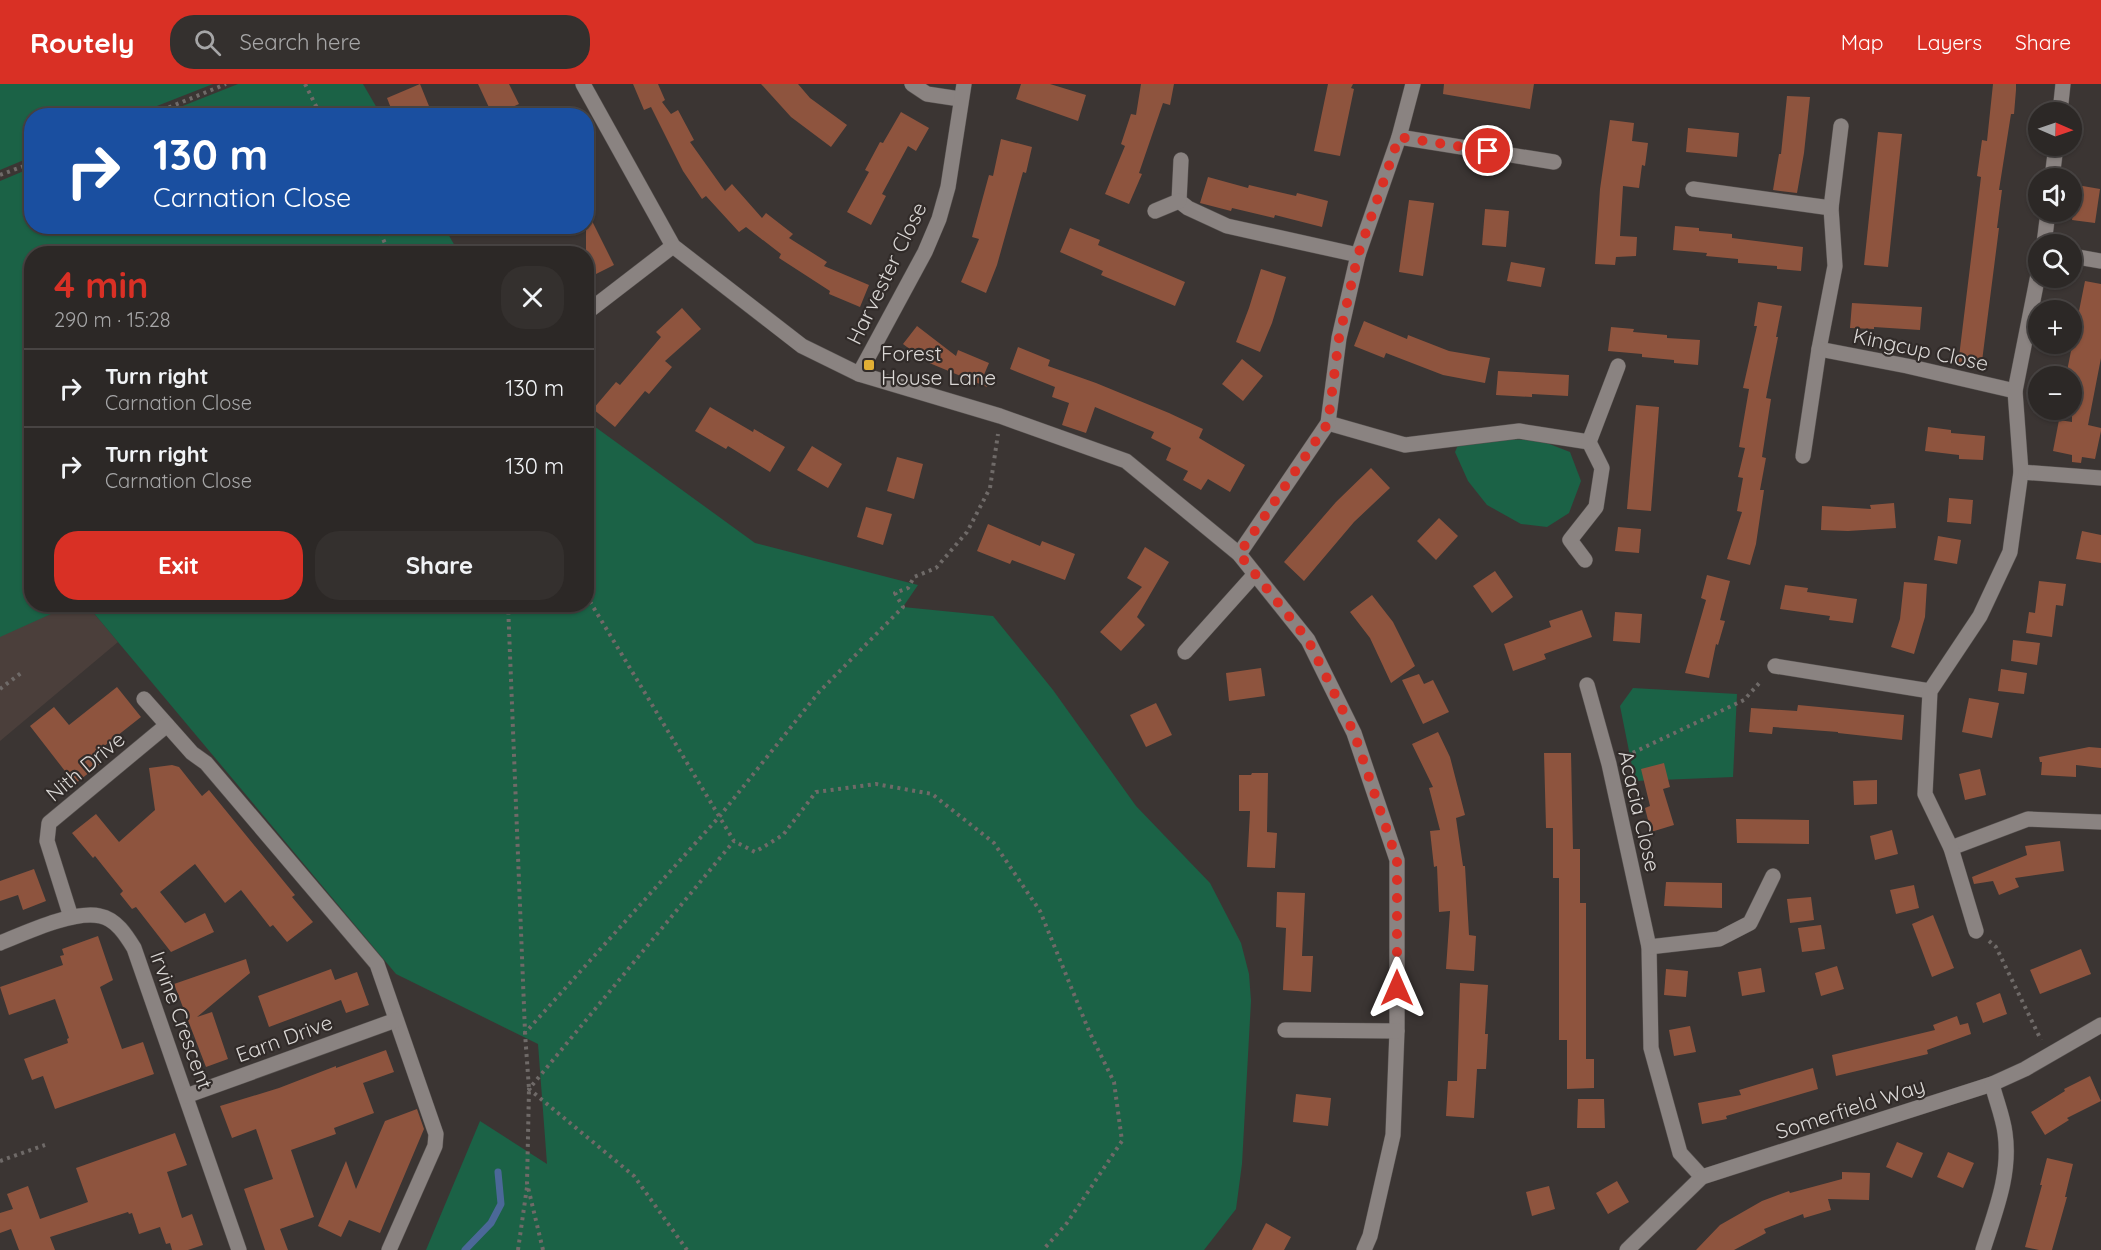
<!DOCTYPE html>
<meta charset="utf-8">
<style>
:root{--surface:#2c2826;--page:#34302e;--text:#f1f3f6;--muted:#a6a6a7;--line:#484443;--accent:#d93025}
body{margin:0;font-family:Quicksand,sans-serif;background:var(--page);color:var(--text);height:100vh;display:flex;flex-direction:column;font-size:22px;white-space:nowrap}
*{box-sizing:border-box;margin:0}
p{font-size:20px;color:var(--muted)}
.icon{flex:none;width:33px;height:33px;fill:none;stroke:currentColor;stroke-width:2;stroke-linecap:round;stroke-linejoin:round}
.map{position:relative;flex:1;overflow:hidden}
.side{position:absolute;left:24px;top:162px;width:570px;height:366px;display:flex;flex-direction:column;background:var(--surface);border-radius:24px;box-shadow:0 2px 4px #0004,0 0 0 2px var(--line)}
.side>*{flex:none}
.top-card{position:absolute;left:24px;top:24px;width:570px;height:126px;border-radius:24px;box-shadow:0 2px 4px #0004,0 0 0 2px var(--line);background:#1a4fa0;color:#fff;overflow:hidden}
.needle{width:39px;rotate:92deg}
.controls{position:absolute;left:2028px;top:18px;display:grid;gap:12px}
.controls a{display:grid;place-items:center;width:54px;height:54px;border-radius:50%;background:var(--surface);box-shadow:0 2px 4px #0004,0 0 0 2px var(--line);font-size:30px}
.pin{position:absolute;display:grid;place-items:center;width:51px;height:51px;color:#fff;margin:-26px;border:3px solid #fff;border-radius:50%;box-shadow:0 2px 6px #0007}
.me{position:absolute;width:66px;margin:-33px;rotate:0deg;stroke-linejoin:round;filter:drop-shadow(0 0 4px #0008)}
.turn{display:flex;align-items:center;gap:21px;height:126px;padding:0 30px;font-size:27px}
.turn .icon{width:78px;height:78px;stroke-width:2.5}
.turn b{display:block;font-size:42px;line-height:51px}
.round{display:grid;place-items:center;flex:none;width:63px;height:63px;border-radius:24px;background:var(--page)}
.overview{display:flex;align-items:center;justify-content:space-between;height:102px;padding:0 30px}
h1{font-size:36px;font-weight:700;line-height:45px;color:var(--accent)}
.action{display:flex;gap:12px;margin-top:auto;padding:12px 30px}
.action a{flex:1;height:69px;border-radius:24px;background:var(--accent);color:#fff;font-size:24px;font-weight:700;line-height:69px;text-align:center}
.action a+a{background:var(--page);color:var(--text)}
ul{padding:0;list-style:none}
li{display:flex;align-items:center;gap:18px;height:78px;padding:0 30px;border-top:2px solid var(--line)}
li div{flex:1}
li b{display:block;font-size:22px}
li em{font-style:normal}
header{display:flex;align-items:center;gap:36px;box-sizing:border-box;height:84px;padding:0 30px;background:var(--accent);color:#fff}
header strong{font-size:28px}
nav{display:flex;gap:33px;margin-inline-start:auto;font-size:21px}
.search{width:420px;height:54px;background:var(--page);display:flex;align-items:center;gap:15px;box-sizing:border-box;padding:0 21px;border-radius:24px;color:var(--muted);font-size:22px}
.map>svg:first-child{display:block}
.built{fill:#4b3f3b}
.green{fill:#1b6246}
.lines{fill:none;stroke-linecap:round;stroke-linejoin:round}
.stream{stroke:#4b6898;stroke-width:7}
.building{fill:#8e543e}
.minor-casing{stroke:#56514f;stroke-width:16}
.path{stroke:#6f6a68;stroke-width:4;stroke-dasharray:3 4.5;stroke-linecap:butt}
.minor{stroke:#8a8381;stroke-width:15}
.route{stroke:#d93025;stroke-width:10;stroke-dasharray:0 18}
.poi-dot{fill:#e2af34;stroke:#312b29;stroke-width:2}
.labels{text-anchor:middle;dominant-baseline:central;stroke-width:4.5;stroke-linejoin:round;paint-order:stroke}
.street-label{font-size:21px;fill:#dad7d5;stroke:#312b29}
.poi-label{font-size:21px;fill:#dad7d5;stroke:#312b29;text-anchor:start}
</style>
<header>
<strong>Routely</strong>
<div class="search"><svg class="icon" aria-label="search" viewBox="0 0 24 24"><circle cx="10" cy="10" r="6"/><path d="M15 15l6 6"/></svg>Search here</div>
<nav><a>Map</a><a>Layers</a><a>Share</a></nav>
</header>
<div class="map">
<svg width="2101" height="1166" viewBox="0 0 2101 1166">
<rect width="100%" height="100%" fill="#3b3533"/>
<polygon class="built" points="0,413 32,520 87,521 118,558 0,657"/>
<g class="green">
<polygon points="0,0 213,0 134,31 32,32 31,73 0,86"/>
<polygon points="238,0 363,0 381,31 160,31"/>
<polygon points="31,84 32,142 444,143 459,169 32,170 32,520 71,521 0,553 0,97"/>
<polygon points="587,337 755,459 918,501 903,523 993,532 1053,606 1136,722 1210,799 1241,859 1249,890 1251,917 1242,1080 1236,1125 1204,1166 426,1166 480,1037 547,1080 538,960 396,890 87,521 586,520"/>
<polygon points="1492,355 1539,356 1570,368 1581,397 1569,429 1547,443 1521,440 1487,421 1468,397 1455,368 1458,361"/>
<polygon points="1633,604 1737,610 1733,693 1635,697 1620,622"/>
</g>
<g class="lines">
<polyline class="stream" points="465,1166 491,1139 501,1120 498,1088"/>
</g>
<g class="building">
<polygon points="420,0 431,27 419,32 394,32 387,14"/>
<polygon points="478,0 509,0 519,20 493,32"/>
<polygon points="633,0 658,0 665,16 662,18 671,30 678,26 694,56 690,58 725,107 732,100 762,134 766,129 793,150 789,154 827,178 824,182 869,201 860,223 829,210 830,207 779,174 781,170 746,143 739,148 706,112 702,115 683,87 651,23 644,26"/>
<polygon points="761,0 798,0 810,14 847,41 831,63 791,33"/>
<polygon points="1021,0 1050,0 1086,11 1078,37 1016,15"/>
<polygon points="1141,0 1174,0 1170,21 1163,19 1139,89 1142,90 1129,120 1105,110 1125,62 1121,60 1131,30 1136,31"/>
<polygon points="1328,0 1353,0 1351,4 1354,5 1340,72 1314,67"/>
<polygon points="1444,0 1534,0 1530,25 1443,10"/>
<polygon points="1993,0 2016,0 2016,6 2014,30 2011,30 1999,106 2002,106 1997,144 1999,144 1981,285 1958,281 1981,93 1977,92 1982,56 1987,57"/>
<polygon points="1787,12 1810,13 1804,69 1797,109 1773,106 1779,70 1781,70"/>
<polygon points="901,28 929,44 916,67 908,62 882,110 886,112 871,141 847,128 869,88 865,86 880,58 883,59"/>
<polygon points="1610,36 1634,39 1632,57 1648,59 1645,82 1642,81 1639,104 1623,102 1620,152 1637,153 1636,172 1616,173 1615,181 1595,180 1600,105"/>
<polygon points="1688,44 1739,49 1737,73 1686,68"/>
<polygon points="1878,48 1902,50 1888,183 1864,181"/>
<polygon points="1001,55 1032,63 1026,89 1023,88 997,181 986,209 961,198 979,155 972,153 989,91 993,92"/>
<polygon points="1208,93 1248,104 1249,101 1296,112 1297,109 1328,117 1322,143 1275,131 1274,134 1232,124 1231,127 1200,119"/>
<polygon points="2077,101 2100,105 2095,139 2072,136"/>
<polygon points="1409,116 1434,119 1423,192 1399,188"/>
<polygon points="586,125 614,181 586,195"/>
<polygon points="1485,125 1509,127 1506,163 1482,161"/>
<polygon points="1675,142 1699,144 1699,147 1732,150 1732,154 1803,163 1801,187 1777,185 1777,182 1738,179 1738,175 1706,172 1707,169 1673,166"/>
<polygon points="1070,144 1100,156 1098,161 1185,198 1175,222 1101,191 1103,187 1060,168"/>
<polygon points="1511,178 1545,184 1541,203 1507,197"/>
<polygon points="1261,185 1286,193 1272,239 1260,268 1236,258 1249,224"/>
<polygon points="2085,197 2101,200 2101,274 2088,341 2101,344 2101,347 2095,375 2082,373 2081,379 2072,378 2072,371 2053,367 2059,336 2072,338 2072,292 2066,292"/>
<polygon points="1758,218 1782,222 1776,253 1778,253 1766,314 1771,315 1762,373 1766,374 1760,406 1764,406 1756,460 1750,481 1727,475 1742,428 1737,427 1743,394 1738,393 1745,364 1739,363 1749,305 1743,304 1757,242 1754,242"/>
<polygon points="1852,219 1922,223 1920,246 1874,243 1874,245 1850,244"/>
<polygon points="682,224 701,245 665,277 672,283 649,310 645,307 615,343 593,325 616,298 620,301 661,253 656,248"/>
<polygon points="1364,237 1407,255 1408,251 1449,267 1490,274 1485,299 1443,291 1386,269 1384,274 1354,262"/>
<polygon points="917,242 956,272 958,266 989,279 983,293 990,298 987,303 927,278 903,260"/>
<polygon points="1611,243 1634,245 1633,248 1667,251 1667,254 1700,256 1698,281 1674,279 1674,276 1642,273 1642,270 1608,267"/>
<polygon points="1018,263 1050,276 1048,282 1096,299 1169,329 1203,345 1199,354 1245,381 1230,408 1208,395 1201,406 1183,396 1188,387 1166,376 1171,364 1151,354 1154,348 1095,323 1086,349 1062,341 1069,319 1052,313 1055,303 1010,285"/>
<polygon points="1242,275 1263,292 1243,317 1222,300"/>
<polygon points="1498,287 1569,291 1568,312 1532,310 1532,313 1496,311"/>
<polygon points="1636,321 1659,323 1651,427 1627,425"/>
<polygon points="710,323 753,348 754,345 785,363 770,388 728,362 726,365 695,347"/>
<polygon points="1928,343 1951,346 1951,349 1985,352 1983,376 1959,375 1959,371 1925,367"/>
<polygon points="812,362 842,380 828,404 797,386"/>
<polygon points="897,373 923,380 914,415 887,407"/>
<polygon points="1371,384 1390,404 1354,438 1304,497 1284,478 1336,418"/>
<polygon points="1949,414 1973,416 1971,440 1947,438"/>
<polygon points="1894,419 1896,444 1848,447 1821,446 1822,422 1871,425 1870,421"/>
<polygon points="866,423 892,430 883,461 857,453"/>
<polygon points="1439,434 1458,452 1436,476 1417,457"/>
<polygon points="988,440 1040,462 1042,457 1075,470 1065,496 1012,476 1010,480 977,467"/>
<polygon points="1618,443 1641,445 1639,469 1615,467"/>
<polygon points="2082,447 2101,451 2101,479 2076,475"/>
<polygon points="1938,452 1961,456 1957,480 1934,476"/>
<polygon points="1145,463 1169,478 1137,533 1145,541 1121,567 1100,548 1142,503 1127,494"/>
<polygon points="1495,487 1513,513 1492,529 1473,502"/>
<polygon points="1707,491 1730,497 1720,536 1725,537 1718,561 1716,560 1709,594 1685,589 1706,516 1701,514"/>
<polygon points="2039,497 2066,500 2063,522 2056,521 2052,553 2026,549 2029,528 2035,529"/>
<polygon points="1904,498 1927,500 1925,533 1914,570 1891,563 1900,535"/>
<polygon points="1785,501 1808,504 1807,508 1857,515 1853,539 1829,536 1830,532 1780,525"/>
<polygon points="1372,511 1393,538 1415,582 1391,599 1370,554 1350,528"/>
<polygon points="1582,526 1592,553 1544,570 1546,575 1513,587 1504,560 1551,543 1549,537"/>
<polygon points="1615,528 1642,530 1640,559 1613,557"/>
<polygon points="2013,556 2040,559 2037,581 2011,577"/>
<polygon points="1261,584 1265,612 1229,617 1226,589"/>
<polygon points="2001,585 2027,589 2024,610 1998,607"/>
<polygon points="1419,590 1424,600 1433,596 1449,628 1423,640 1402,596"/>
<polygon points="117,603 141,633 94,670 101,679 75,700 30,642 54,623 69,641"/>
<polygon points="1969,614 1999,619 1992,654 1962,648"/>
<polygon points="1156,619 1172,651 1146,663 1130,631"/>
<polygon points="1798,621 1904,631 1902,656 1838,649 1838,648 1773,643 1772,650 1749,648 1751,624 1797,627"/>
<polygon points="1438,648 1450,673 1465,731 1456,734 1463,782 1465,782 1469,851 1476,852 1474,887 1446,885 1450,827 1439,828 1437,782 1434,783 1430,747 1440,746 1429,704 1433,703 1412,660"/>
<polygon points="2089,663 2101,664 2101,684 2076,681 2076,693 2041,691 2042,678 2040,678 2039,673"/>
<polygon points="1544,669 1571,669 1573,765 1580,765 1580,819 1586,819 1586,975 1594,975 1594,1004 1567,1005 1567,956 1559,956 1559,794 1553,794 1553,744 1546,744"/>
<polygon points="1664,679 1670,703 1663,705 1674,741 1651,748 1645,724 1650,722 1641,685"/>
<polygon points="172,681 179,683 202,712 209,706 295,811 292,813 313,838 287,858 273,841 270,843 241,806 225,819 195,780 160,808 185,839 205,829 214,848 171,868 136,823 132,825 120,810 123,807 95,772 93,774 72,749 96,730 119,758 155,726 149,684"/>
<polygon points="1980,685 1986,711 1965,716 1959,690"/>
<polygon points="1252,689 1268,689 1267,748 1277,749 1275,784 1247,783 1250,727 1239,727 1239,691 1251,691"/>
<polygon points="1877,696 1877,720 1854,721 1853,697"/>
<polygon points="1736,735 1809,736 1809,760 1737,759"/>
<polygon points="1892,746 1898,770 1875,776 1870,752"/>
<polygon points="2060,757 2064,787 2015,794 2019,803 1999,811 1993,797 1974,800 1972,793 2027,771 2025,762"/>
<polygon points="34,785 46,817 23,826 18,811 0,817 0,797"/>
<polygon points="1666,798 1722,799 1722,824 1664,822"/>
<polygon points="1914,801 1919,824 1896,830 1890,806"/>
<polygon points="1277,808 1305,809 1302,872 1313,872 1311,908 1283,906 1286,844 1276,843"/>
<polygon points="1811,813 1814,836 1790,839 1787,815"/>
<polygon points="1933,831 1954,884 1932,893 1912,840"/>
<polygon points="1821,841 1825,865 1802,868 1798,844"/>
<polygon points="98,852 113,896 100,903 122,965 143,958 154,990 55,1025 43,992 32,996 24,975 68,959 67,955 69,954 55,915 9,931 0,903 63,881 60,872 64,871 62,865"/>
<polygon points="2081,865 2091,890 2040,910 2030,886"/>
<polygon points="246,875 250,889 197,933 212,928 228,975 206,983 174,900"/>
<polygon points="1837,882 1844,905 1821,912 1815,889"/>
<polygon points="1761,884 1765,908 1742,912 1738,888"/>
<polygon points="331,885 335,896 357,888 369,921 346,929 341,916 269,943 258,912"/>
<polygon points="1666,885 1688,887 1686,913 1664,911"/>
<polygon points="1460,899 1488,901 1485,950 1488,950 1486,985 1477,985 1474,1034 1446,1032 1448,997 1457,997"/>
<polygon points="2000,909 2007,930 1983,939 1976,919"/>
<polygon points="1957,932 1960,941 1968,939 1971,950 1927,966 1928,970 1836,992 1832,971 1935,946 1933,941"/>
<polygon points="1690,942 1696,968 1674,972 1669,946"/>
<polygon points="386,966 394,988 363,999 374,1029 334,1044 336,1050 291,1066 314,1133 280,1145 288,1166 265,1166 244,1105 273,1095 256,1045 232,1054 220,1022 279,1004 336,982 336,984"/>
<polygon points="1813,984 1818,1005 1726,1032 1727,1035 1702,1040 1698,1019 1741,1011 1739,1006"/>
<polygon points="2090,992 2101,1017 2067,1034 2069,1036 2045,1051 2031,1028 2065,1007 2064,1005"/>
<polygon points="1296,1010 1331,1014 1328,1042 1293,1038"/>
<polygon points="1578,1015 1604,1015 1605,1044 1577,1044"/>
<polygon points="417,1025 424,1045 380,1149 349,1136 341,1153 318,1142 346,1077 356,1105 385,1037"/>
<polygon points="175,1049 187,1081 167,1088 182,1134 192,1130 203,1161 188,1166 172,1166 170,1159 166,1160 160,1143 139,1150 132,1129 129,1130 128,1128 50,1153 55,1166 19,1166 11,1145 0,1149 0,1129 13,1125 7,1110 28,1102 40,1135 77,1122 88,1118 76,1084"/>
<polygon points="1897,1058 1923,1069 1912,1094 1886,1083"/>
<polygon points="1948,1068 1974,1079 1963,1104 1937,1093"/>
<polygon points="2047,1074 2073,1080 2065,1113 2067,1113 2052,1166 2039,1166 2025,1163 2042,1101 2040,1101"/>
<polygon points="1842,1088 1870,1089 1869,1116 1828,1115 1831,1126 1804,1134 1803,1130 1764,1145 1766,1149 1734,1166 1696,1166 1720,1141 1762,1117 1789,1107 1790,1109 1842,1095"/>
<polygon points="1617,1097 1629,1118 1608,1130 1596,1109"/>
<polygon points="1549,1102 1555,1125 1532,1132 1526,1108"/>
<polygon points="1266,1139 1291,1153 1284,1166 1252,1166"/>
</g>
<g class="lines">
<g class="minor-casing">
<g id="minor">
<polyline points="583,0 673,162 802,262 859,290 1000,332 1126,377 1239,470 1308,556 1354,649 1397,776 1397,947 1393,1051 1370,1152 1364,1166"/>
<polyline points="912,0 927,10 960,15"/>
<polyline points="2060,28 2063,0"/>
<polyline points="1841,42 1831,124 1835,182 1819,265 1907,282 2015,307"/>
<polyline points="1399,53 1554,78"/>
<polyline points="1181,76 1179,117 1188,124 1227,142 1358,171"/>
<polyline points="2052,94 2056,62"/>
<polyline points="1693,105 1831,124"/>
<polyline points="1155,127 1179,117"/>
<polyline points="2044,160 2048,128"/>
<polyline points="2072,172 2101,177"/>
<polyline points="586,229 673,162"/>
<polyline points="859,290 925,168 939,135 948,103 964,0"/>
<polyline points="1328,339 1405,361 1519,347 1589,358 1602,384 1596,423 1570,456 1585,476"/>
<polyline points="1589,358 1618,282"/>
<polyline points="1803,372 1819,265"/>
<polyline points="2021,388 2101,394"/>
<polyline points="1239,470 1328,339 1339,254 1358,171 1399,53 1413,0"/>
<polyline points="1185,568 1255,490"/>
<polyline points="1775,582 1930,607"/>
<polyline points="1587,601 1609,680 1649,863 1651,964 1680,1069 1702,1093"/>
<polyline points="144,615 192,669 206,679 377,880 436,1050 435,1062 389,1166"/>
<polyline points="1951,764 2028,735 2101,738"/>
<polyline points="71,833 47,757 49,739 167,641"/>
<polyline points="1976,847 1951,764 1925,710 1930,607 1980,532 2010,468 2021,388 2015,307 2038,191"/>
<path d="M0,859C25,849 74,826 100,832C116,835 126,851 134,864L239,1166"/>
<polyline points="1649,863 1719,855 1750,839 1773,792"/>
<polyline points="1285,946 1397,947"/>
<polyline points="186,1012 396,936"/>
<polyline points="1627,1166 1702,1093 1992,1000 2025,985 2101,941"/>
<path d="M1983,1166C1995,1128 2011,1090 2005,1049C2003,1033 1996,1016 1992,1000"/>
</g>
</g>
<g class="path">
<polyline points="305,0 321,32"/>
<polyline points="148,32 226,0"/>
<polyline points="0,91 32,79"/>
<polyline points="377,142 390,170"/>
<polyline points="586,511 734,757 755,768 783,751 816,708 876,700 932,710 994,759 1040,827 1089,947 1114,998 1122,1057 1067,1139 1043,1166"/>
<polyline points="508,520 525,948"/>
<polyline points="0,605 21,589"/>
<polyline points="1626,672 1744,616 1762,596"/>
<polyline points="1989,857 1996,863 2041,956"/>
<polyline points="0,1077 45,1061"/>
<polyline points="518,1166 527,1103"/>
<polyline points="543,1166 527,1099 529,1005 525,949 719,733 819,608 903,523 895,509 908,504 914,493 936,484 967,448 990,404 998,350"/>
<polyline points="687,1166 634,1092 529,1005 734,757"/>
</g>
<use href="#minor" class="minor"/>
</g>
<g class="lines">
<polyline class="route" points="1397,904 1397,776 1354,649 1308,556 1239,470 1328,339 1339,254 1358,171 1399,53 1488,67"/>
</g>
<rect class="poi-dot" x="863" y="275" width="12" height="12" rx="3"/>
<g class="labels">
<g class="street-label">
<text transform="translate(886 189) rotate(-64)">Harvester Close</text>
<text transform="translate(1921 265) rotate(12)">Kingcup Close</text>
<text transform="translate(85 682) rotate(-40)">Nith Drive</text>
<text transform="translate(1640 727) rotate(77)">Acacia Close</text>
<text transform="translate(182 936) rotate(70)">Irvine Crescent</text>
<text transform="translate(284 954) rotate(-20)">Earn Drive</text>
<text transform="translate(1850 1024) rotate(-18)">Somerfield Way</text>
</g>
<g class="poi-label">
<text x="881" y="269">Forest<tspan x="881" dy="24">House Lane</tspan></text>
</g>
</g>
</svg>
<div class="controls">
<a><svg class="needle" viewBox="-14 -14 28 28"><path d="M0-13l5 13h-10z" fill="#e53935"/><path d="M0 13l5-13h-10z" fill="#a6a6a7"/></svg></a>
<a><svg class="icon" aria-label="sound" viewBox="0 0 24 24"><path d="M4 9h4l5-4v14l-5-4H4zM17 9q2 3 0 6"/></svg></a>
<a><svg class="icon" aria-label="search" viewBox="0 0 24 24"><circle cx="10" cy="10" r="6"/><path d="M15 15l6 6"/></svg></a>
<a>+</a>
<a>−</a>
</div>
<div class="pin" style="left:1488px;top:67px;background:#d93025"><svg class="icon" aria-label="arrive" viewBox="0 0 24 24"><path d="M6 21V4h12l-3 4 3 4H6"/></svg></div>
<svg class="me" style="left:1397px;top:904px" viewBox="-20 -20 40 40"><path d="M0-17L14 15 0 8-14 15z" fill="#d93025" stroke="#fff" stroke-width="4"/></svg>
<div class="top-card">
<div class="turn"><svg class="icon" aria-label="right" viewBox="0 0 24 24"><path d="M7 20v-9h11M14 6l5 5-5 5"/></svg><div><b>130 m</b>Carnation Close</div></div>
</div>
<section class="side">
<div class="overview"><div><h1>4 min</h1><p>290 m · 15:28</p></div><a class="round"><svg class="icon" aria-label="close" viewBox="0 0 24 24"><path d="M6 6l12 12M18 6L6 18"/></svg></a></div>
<ul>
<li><svg class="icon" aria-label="right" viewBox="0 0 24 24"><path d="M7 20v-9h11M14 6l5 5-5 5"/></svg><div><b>Turn right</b><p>Carnation Close</p></div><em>130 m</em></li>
<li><svg class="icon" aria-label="right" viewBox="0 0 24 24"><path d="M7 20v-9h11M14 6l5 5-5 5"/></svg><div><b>Turn right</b><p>Carnation Close</p></div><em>130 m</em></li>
</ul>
<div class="action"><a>Exit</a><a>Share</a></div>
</section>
</div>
